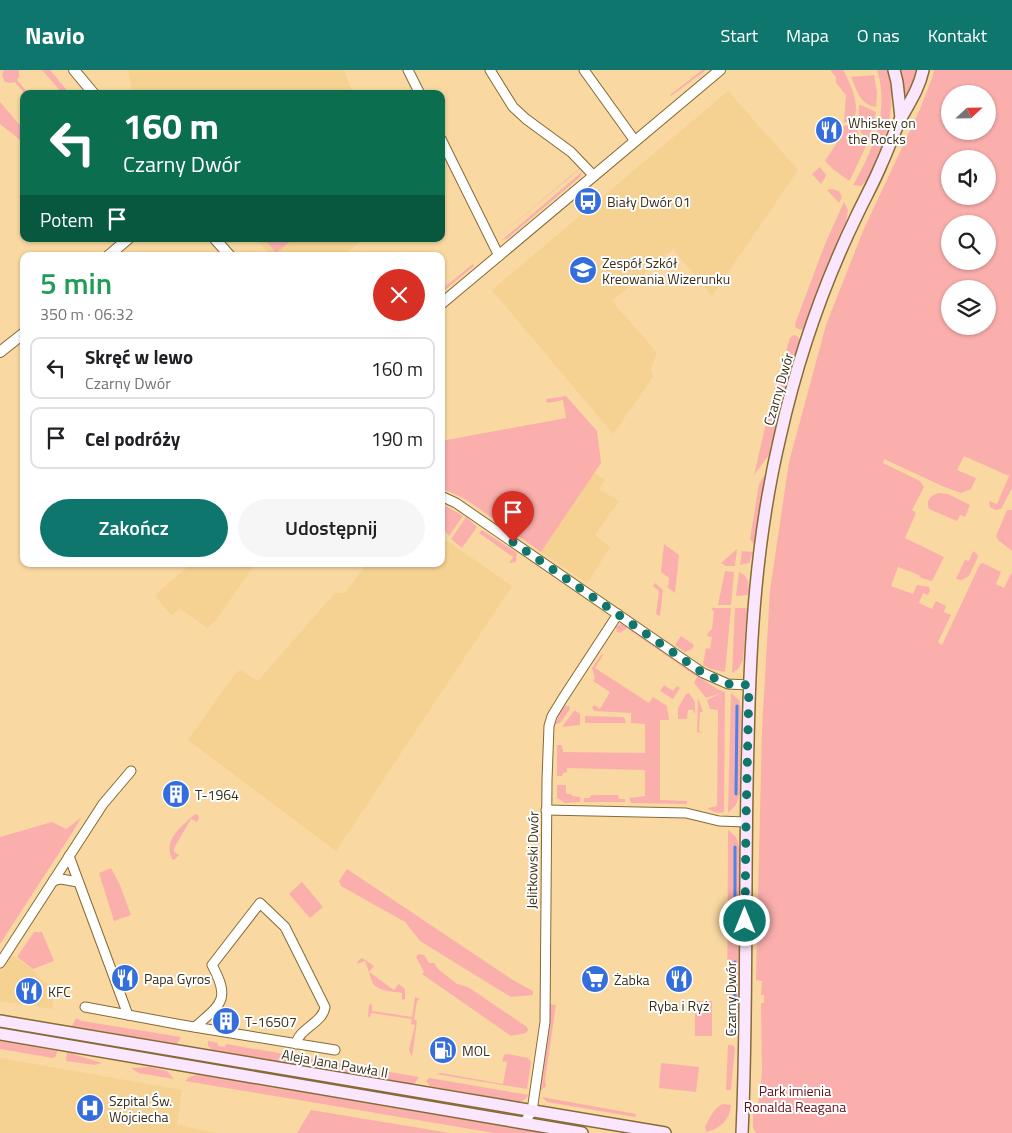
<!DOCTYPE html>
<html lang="pl">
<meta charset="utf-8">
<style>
:root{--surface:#fff;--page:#f6f6f6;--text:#202124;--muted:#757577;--line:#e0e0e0;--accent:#0f766e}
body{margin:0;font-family:"Titillium Web",sans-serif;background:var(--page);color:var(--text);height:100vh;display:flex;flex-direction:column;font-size:19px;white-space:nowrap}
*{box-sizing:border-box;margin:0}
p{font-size:16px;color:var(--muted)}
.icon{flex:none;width:28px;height:28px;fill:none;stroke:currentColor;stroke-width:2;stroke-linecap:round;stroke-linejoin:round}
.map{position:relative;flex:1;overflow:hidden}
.drawer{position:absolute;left:20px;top:182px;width:425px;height:315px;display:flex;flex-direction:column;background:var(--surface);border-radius:10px;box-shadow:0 1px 4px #0004}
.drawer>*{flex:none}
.banner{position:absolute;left:20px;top:20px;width:425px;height:152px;border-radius:10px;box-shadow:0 1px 4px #0004;background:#0b6e4f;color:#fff;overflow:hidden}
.needle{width:32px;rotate:68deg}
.buttons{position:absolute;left:941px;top:15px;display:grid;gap:10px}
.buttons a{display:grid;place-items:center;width:55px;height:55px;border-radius:50%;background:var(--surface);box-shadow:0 1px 4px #0004;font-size:25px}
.pin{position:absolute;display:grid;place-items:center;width:42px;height:42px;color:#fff;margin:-51px -21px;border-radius:50% 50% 50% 0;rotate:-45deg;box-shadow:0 0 5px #0007}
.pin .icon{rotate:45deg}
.me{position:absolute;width:55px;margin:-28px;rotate:0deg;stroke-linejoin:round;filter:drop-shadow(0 0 4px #0008)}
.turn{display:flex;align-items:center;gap:18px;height:105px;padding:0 20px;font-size:22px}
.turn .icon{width:65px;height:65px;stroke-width:2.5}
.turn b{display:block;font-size:35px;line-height:42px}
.then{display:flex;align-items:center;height:48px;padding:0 20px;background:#0003;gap:10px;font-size:19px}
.round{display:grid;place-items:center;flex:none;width:52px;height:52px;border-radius:26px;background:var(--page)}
.summary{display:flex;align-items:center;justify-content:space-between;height:85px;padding:0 20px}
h1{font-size:30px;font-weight:600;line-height:38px;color:#1e9e55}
.button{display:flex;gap:10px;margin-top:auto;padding:10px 20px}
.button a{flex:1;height:58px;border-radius:30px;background:var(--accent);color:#fff;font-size:20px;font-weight:600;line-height:58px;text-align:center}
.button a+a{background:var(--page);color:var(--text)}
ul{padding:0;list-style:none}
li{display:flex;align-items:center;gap:15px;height:62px;margin:0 10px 8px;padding:0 10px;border:2px solid var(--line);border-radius:10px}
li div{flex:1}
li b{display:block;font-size:19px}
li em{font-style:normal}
header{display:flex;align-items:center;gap:30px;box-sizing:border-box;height:70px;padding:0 25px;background:var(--accent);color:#fff}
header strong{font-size:24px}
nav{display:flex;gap:28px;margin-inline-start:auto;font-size:18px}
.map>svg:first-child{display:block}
.built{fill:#f5d192}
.green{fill:#faafad;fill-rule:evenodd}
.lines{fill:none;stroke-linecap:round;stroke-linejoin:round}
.stream{stroke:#4d83e7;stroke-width:3}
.minor-casing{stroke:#876a35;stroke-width:11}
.tertiary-casing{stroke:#876a35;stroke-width:12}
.secondary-casing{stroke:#876a35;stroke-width:14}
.minor{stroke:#fff;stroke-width:9}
.tertiary{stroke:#fff;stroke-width:10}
.secondary{stroke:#fbe6ff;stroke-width:11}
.route{stroke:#0f766e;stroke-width:9;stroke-dasharray:0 16.2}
.labels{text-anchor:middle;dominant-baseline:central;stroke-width:4;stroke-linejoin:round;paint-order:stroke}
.poi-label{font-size:14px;fill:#3c2f19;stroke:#fefffe;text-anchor:start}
.street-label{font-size:14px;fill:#3c2f19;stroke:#fefffe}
.park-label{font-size:14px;fill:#65121a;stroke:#fefffe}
</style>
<header>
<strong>Navio</strong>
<nav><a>Start</a><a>Mapa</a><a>O nas</a><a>Kontakt</a></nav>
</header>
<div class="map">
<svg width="1012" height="1063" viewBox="0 0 1012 1063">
<rect width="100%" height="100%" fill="#f9d9a1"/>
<g class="built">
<polygon points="128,0 344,0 353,24 134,24 132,21"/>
<polygon points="728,21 798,100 712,226 673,179 612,231 657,283 651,299 653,307 613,364 492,220"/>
<polygon points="256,169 364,169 342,186 271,186"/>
<polygon points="594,402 605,410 599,419 619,431 595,465 610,477 587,513 541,482"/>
<polygon points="445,471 449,472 512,516 336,781 188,670 234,605 240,600 258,611 335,523 345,523 367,494 441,494 441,475"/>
<polygon points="191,494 249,494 252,498 217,549 207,558 188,544 179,539 172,545 157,528 156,524"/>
<polygon points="10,884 29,897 42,910 52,916 53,939 0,931 0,900"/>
<polygon points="0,988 182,1020 177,1055 217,1063 0,1063"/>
</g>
<g class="green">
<polygon points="4,0 19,0 19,7 17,10 29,24 25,24 15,12 11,13 5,12 2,5"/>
<polygon points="42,0 50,0 70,24 63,24"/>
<polygon points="702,0 706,0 671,26 670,25"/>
<path d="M830,0H843C850,11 868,52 844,52L846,25L836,13V7Z"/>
<path d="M877,0H888C896,33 889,62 875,92C871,100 868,111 861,116L853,115C873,81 890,40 877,0Z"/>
<path d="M901,0H916L909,27L907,28C903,21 903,9 901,0Z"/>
<path d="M934,0H1012V418L1001,439L995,440L990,437L989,431L997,434L1009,406L964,386L957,400L976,408L971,419L961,423L942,416L884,389L883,393L920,411L924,417L912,440L916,443L905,468L944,487L932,511L921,508L919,505L898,497L891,516L913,524L917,515L929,517L930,521L928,525L923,523L919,533L932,539L936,531L946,536L944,542L951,545L938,572L942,575L980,494L983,493L1001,502L996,514L1004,518L1012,502V1063H756L753,1058V1036H758L762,1003L761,933H764V925H761L762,911L756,910L762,659L770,520L789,392L826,255L863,161L920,39L932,8ZM950,24H988V61H950ZM950,89H988V126H950ZM950,154H988V191H950ZM950,219H988V256H950Z"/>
<path d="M874,5L877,22L876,37C859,34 857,20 851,7Z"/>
<polygon points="0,32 24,60 24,73 0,54"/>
<path d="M859,35H861L876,42L869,70C856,63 859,48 859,35Z"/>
<polygon points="855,54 859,66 867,74 850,110 848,110 834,100 825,91 842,65 844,56"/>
<polygon points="582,96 582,97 494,171"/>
<polygon points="820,97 826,105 825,108 821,114 812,104"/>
<polygon points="583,101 580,107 508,168 501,171"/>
<polygon points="832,119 839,121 842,127 839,133 827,120"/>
<polygon points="844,132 848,140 846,152 828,193 804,258 802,260 796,258 795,254 825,174"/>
<polygon points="265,169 293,169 276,183"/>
<polygon points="473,194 474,196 441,223 441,220"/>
<polygon points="794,265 798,267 800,270 787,317 780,322 773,323 790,268"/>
<polygon points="566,326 597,361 601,393 541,482 465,429 441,418 441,371 566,348 563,330 547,333 546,329"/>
<polygon points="770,336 778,338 779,345 769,385 754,405"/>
<polygon points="767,401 754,475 750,469 759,414"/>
<path d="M940,423L948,424L970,435L965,447L960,445L957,451L929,439C925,430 932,424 940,423Z"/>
<polygon points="441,433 463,446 449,466 441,455"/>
<polygon points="1007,440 1012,440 1012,481 998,470 996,466"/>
<polygon points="466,447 477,457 462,478 451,469"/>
<polygon points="482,460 517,483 516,492 509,493 513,487 479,463"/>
<polygon points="664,474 679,485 675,523 663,514 668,517 669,508 661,502"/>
<polygon points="737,479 735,496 726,496 721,493"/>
<polygon points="742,481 753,482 749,493 740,495"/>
<polygon points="973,481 977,484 978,487 969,506 962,510 956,509 965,490 969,491"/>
<polygon points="725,501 734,502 731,535 718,535"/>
<path d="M739,502C750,507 749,515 748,525L736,526Z"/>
<polygon points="655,513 663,520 660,546 656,544 659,521 653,516"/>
<polygon points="711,538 731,538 725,602 711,599 703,595 706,578 710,579 712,567 707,566 708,563 712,559 714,542"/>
<polygon points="735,538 747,538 743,590 738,599 732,603"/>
<path d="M621,554L628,557L717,619L725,622L724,742C719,744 711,742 708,738L717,736L718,640L710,639L707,630L721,623L706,628L694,613L697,607L627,558L620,563L617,562L616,557Z"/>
<polygon points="681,566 694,575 692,579 685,582 675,575"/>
<polygon points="602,584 603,585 595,598 649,633 653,627 667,636 669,650 660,650 660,730 687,731 687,734 631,733 629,728 645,726 645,700 567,698 567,702 563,703 562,706 557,706 557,675 562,675 563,682 645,683 645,654 631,653 631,643 595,641 592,638 594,635 600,639 610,622 593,611 595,608 592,598"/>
<polygon points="666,608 680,618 673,629 660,621 664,615 673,621 677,616"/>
<polygon points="689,623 695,632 695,645 693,640 688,640 687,649 678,649 678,638 686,624"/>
<polygon points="731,623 739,630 741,639 740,723 736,735 728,743"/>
<polygon points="698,628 703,642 700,642 699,661 703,663 697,662"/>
<polygon points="565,636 569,636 570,639 561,652 555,655 562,638"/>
<polygon points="574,641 576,641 580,644 580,655 562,657"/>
<polygon points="585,646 624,647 626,653 585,653"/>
<polygon points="557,715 566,715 566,724 571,724 572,726 580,727 580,732 565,733 557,728"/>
<polygon points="594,725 618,725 619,729 625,729 625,732 584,732 584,728 590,728 590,726"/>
<path d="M195,744L198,745L199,748L197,752L191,749L174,778V782L179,785L174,790L172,789C163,769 181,757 195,744Z"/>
<polygon points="81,748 74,760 0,874 0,767 52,752 66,759"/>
<polygon points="728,760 736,767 740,779 740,933 736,964 727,965"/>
<polygon points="111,798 120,815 131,845 114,851 99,803"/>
<polygon points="347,799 513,910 533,921 533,925 511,927 420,871 405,852 341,816 339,811"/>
<polygon points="302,812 323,837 310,848 289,824"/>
<polygon points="34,862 42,862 54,891 33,899 17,887"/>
<polygon points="419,884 424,885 429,893 434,893 438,899 457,914 468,917 527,957 528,960 526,963 511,966 422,904 424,902 416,887"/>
<path d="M362,888L374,896L369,902L394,920L399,914L405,919V929L402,930V923C392,921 380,922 373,914L365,891L357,894L358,891Z"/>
<polygon points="415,927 420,929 417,931 414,949 417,951 412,987 409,980 415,955 411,954 412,949 371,943 370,948 368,946 369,935 372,934 372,941 412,947"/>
<rect x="695" y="931" width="17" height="35"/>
<polygon points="550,934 556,935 545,1010 546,1016 540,1021 550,956"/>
<polygon points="76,948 82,951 181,967 177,974 72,956"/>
<polygon points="0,957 60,967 59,969 0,959"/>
<polygon points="70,968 166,984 166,987 69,971"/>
<polygon points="0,971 57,981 56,986 53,988 0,979"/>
<polygon points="208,971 218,973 218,976 225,977 226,974 419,1007 415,1013 411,1014 212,980 208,976"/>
<polygon points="728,975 732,975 735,977 731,1020 726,1020"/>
<polygon points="67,982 102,993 95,995 66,991"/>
<polygon points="508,984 528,988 531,992 527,1019 436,1004 441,1003 503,1014 507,992 502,991 504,985"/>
<polygon points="204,991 464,1035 464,1036 439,1034 203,993"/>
<polygon points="661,993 699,997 696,1022 659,1018"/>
<polygon points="150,997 167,1001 174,1009 138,1003 131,998"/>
<polygon points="196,1005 200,1005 542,1063 494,1063 185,1011 189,1007"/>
<polygon points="429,1008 529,1025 523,1031 519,1032 430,1016 426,1011"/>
<polygon points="542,1027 636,1044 635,1047 547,1032"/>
<path d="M723,1034L731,1035C730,1050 720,1059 706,1062L705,1057C709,1049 714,1037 723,1034Z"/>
<polygon points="311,1040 450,1063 297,1063"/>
</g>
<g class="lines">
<g class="stream">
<polyline points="736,724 737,636"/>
<polyline points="735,872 735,777"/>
<polyline points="732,963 735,941 735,892"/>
</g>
<g class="minor-casing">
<g id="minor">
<polyline points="408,0 420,24"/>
<polyline points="490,0 513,37 526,49 571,82 594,106"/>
<polyline points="584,0 635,71"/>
<polyline points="441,69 499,186"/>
<polyline points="441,426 456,433 703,603 728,614 749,615"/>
<polyline points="546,740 686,743 719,751 746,752"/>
<polyline points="69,786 128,945"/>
<polyline points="53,811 61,809 78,812"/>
<polyline points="0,893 103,734 131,701"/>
<polyline points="85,937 182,955 335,980"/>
<path d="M195,957C221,934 231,930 212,895L260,833L285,857L325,937C323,953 299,958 296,974"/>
<polyline points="524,1053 532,1041 545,952 547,710 549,656 552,646 563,628 618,544"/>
</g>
</g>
<g class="tertiary-casing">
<g id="tertiary">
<polyline points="74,0 94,24"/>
<polyline points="215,169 230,186"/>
<polyline points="108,186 128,169"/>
<polyline points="441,234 720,0"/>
<polyline points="0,282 24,263"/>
</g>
</g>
<g class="secondary-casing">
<g id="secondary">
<polyline points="894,0 897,12 901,48"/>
<polyline points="0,951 665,1063"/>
<polyline points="0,964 582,1063"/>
<path d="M742,1063C748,933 744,803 748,673C750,570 756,468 780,367C797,291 823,215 857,145C865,128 874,112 881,95C888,80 893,65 900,50C909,33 919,19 923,0"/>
</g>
</g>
<use href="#minor" class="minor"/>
<use href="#tertiary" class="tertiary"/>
<use href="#secondary" class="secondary"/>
</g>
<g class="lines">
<polyline class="route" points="513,472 703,603 728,614 749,615 746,752 745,851"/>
</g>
<defs>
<g id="restaurant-disc" transform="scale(1.4375)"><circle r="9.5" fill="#336edc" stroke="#fefffe"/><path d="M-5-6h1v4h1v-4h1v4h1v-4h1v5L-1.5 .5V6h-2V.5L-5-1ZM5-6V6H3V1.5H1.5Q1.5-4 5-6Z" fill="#fff"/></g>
<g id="bus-disc" transform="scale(1.4375)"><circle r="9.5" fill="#336edc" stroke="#fefffe"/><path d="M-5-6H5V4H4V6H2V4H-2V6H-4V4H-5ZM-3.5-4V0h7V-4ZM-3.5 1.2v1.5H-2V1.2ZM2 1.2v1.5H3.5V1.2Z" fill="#fff"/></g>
<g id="school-disc" transform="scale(1.4375)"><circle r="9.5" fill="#336edc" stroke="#fefffe"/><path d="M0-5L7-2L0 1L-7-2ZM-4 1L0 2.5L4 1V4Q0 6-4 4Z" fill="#fff"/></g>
<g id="building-disc" transform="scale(1.4375)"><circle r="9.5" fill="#336edc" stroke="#fefffe"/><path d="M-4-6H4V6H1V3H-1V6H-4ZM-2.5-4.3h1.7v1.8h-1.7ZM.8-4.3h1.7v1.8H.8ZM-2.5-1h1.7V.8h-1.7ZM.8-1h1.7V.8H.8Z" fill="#fff"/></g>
<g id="supermarket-disc" transform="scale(1.4375)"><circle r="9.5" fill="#336edc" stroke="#fefffe"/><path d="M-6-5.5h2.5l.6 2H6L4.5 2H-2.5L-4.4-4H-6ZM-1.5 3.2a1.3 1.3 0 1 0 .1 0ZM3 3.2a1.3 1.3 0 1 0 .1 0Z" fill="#fff"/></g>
<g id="fuel-disc" transform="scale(1.4375)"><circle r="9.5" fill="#336edc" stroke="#fefffe"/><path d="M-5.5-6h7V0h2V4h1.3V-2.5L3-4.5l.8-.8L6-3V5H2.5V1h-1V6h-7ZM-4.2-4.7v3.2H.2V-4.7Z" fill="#fff"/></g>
<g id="hospital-disc" transform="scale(1.4375)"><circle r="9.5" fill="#336edc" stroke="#fefffe"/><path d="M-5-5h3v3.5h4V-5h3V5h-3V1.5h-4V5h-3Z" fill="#fff"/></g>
</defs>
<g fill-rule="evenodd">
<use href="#restaurant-disc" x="829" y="60"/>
<use href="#bus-disc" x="588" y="131"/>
<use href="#school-disc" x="583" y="200"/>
<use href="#building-disc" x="176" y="724"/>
<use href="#restaurant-disc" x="125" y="908"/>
<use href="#supermarket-disc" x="595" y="909"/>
<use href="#restaurant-disc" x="679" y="909"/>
<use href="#restaurant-disc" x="29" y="921"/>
<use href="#building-disc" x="226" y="951"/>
<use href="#fuel-disc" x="443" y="980"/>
<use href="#hospital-disc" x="90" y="1038"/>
</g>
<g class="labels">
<g class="poi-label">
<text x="848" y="52">Whiskey on<tspan x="848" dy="16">the Rocks</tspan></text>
<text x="607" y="131">Biały Dwór 01</text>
<text x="602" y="192">Zespół Szkół<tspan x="602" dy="16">Kreowania Wizerunku</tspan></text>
<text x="195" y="724">T-1964</text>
<text x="144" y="908">Papa Gyros</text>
<text x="614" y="909">Żabka</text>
<text x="48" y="921">KFC</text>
<text x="679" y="935" text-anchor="middle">Ryba i Ryż</text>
<text x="245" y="951">T-16507</text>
<text x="462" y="980">MOL</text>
<text x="109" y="1030">Szpital Św.<tspan x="109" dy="16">Wojciecha</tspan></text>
</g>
<g class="street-label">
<text transform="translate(778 319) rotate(-74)">Czarny Dwór</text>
<text transform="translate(532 790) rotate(-89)">Jelitkowski Dwór</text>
<text transform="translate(730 929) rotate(-90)">Czarny Dwór</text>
<text transform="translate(335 993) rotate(10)">Aleja Jana Pawła II</text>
</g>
<g class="park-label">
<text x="795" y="1020">Park imienia<tspan x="795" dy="16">Ronalda Reagana</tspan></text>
</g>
</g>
</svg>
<div class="buttons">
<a><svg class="needle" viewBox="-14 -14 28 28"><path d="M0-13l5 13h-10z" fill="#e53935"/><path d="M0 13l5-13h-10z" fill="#757577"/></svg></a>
<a><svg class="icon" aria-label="sound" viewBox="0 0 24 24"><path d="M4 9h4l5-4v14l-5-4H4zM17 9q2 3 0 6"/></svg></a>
<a><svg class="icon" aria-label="search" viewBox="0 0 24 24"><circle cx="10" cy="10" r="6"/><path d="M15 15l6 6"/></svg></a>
<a><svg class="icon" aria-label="layers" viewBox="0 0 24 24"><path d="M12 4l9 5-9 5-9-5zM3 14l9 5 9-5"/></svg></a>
</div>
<div class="pin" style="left:513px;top:472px;background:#d93025"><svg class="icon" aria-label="arrive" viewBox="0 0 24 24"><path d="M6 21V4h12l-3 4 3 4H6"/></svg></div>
<svg class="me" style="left:745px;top:851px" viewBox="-20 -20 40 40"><circle r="17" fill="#0f766e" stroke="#fff" stroke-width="3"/><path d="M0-11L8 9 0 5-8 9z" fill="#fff"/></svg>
<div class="banner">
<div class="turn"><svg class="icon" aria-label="left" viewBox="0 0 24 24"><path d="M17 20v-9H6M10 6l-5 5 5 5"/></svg><div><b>160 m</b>Czarny Dwór</div></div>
<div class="then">Potem<svg class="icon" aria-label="arrive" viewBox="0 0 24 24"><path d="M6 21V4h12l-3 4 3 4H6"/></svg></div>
</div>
<section class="drawer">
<div class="summary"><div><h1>5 min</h1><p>350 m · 06:32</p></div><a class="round" style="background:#d93025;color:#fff"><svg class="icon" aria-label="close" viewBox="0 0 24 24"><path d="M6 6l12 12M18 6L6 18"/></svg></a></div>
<ul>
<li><svg class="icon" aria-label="left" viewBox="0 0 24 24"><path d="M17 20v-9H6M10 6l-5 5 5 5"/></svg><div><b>Skręć w lewo</b><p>Czarny Dwór</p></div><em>160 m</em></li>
<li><svg class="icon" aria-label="arrive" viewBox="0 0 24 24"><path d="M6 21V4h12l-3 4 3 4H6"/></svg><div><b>Cel podróży</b></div><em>190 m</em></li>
</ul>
<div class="button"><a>Zakończ</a><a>Udostępnij</a></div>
</section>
</div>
